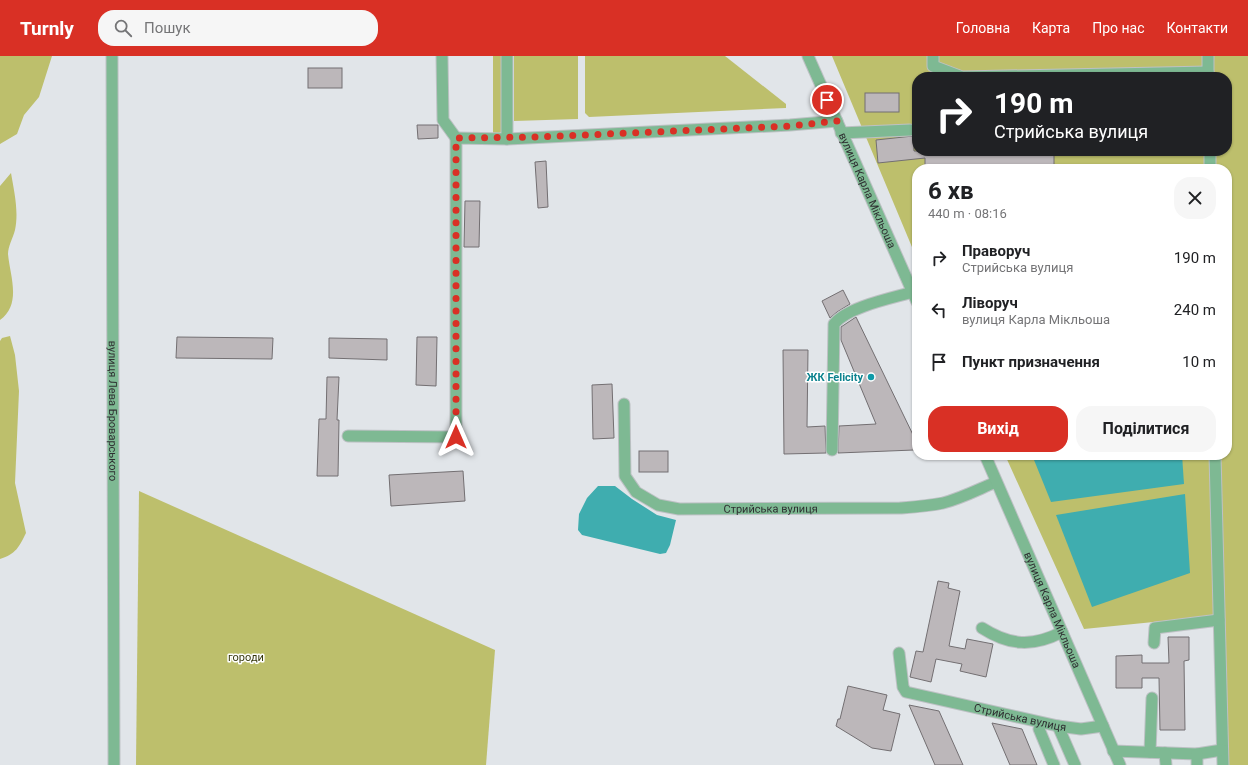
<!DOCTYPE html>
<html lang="uk">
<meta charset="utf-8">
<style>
:root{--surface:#fff;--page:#f6f6f6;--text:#202124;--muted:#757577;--accent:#d93025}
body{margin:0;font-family:Roboto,sans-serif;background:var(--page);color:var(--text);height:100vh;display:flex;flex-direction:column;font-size:15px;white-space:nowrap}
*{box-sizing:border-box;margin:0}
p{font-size:13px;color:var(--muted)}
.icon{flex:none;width:22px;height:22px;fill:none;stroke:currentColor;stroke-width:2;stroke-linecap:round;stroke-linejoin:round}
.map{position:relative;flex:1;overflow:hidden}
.panel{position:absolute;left:912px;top:108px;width:320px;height:296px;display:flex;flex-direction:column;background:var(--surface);border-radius:16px;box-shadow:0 1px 3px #0004}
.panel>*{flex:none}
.banner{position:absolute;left:912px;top:16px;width:320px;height:84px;border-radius:16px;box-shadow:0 1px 3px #0004;background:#202124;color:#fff;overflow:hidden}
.pin{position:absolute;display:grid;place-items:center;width:34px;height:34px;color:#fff;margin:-17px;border:2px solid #fff;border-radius:50%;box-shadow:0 1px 4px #0007}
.me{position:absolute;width:44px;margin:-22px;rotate:0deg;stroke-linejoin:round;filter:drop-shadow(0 0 3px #0008)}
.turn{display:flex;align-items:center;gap:14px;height:84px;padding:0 16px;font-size:18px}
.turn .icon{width:52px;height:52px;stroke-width:2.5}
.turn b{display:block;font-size:28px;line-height:34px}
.round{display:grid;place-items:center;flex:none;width:42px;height:42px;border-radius:16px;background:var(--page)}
.head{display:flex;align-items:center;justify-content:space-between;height:68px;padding:0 16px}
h1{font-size:24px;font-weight:700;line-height:30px}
.action{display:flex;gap:8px;margin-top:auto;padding:8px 16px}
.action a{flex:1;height:46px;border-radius:16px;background:var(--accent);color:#fff;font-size:16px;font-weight:700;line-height:46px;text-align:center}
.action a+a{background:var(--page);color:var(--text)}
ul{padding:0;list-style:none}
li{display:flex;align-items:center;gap:12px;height:52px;padding:0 16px}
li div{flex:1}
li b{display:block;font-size:15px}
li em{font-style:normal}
header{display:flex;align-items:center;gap:24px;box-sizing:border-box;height:56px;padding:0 20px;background:var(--accent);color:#fff}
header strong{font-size:19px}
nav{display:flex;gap:22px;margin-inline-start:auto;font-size:14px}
.search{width:280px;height:36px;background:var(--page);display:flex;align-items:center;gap:10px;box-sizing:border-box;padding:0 14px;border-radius:16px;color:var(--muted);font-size:15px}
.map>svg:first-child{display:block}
.green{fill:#bdbf6c;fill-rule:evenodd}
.water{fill:#3fadaf}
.building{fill:#bcb7ba;stroke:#736f72}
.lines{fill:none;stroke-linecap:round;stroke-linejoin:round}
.minor-casing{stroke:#bdc1c4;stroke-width:13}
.minor{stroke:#7eb993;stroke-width:11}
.route{stroke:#d93025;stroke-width:7;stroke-dasharray:0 12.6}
.culture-dot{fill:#0f9aa8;stroke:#fff;stroke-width:1.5}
.labels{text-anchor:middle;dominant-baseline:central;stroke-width:3;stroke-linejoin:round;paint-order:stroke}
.street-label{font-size:11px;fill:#2e2f31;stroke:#fff}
.culture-label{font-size:11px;font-weight:bold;fill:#0d838f;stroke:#fff;text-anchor:end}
.park-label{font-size:11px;fill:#36370c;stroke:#fff}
</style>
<header>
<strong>Turnly</strong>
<div class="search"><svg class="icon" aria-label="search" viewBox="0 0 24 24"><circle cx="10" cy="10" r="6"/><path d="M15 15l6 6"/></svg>Пошук</div>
<nav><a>Головна</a><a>Карта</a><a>Про нас</a><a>Контакти</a></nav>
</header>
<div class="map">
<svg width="1248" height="709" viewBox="0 0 1248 709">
<rect width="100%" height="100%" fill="#e1e5e9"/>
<g class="green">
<polygon points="0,0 52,0 39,41 24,59 17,78 0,88"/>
<polygon points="493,0 502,0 502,75 498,78 493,79"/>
<polygon points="514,0 578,0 578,63 514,65"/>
<polygon points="585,0 725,0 786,48 786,52 589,61 585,57"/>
<path d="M832,0H1248V709H1227L1223,559L1084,573L1005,399H1227V113H917V203ZM917,21H1227V95H917Z"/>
<path d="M11,117C14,135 19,155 15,174C13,182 8,190 8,198C10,220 22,248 0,264V130Z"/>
<path d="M10,280L15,299L19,335L15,427L26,477C19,491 16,498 0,503V285L2,282Z"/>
<polygon points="139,435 495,594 486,709 136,709"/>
</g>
<g class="water">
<polygon points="1032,399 1182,399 1184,428 1051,446"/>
<polygon points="598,430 615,430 632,443 657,459 676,464 670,489 666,497 660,498 582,479 578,474 579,458 587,442"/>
<polygon points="1185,438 1190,517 1092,551 1056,459"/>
</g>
<g class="building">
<rect x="308" y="12" width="34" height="20"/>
<rect x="865" y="37" width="34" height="19"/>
<polygon points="417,69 438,69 438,82 418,83"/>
<polygon points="913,80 914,95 1054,95 1054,113 925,113 925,102 878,107 876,84"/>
<polygon points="546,105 548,151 538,152 535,106"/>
<polygon points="465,145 480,145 479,191 464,191"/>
<polygon points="843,234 850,248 837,256 830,262 822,245"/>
<polygon points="856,261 916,385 914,394 838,397 839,370 876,368 841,284 841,271"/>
<polygon points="177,281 273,282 272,303 176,302"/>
<polygon points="417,281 437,281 436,330 416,329"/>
<polygon points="329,282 387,283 387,304 329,302"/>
<polygon points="783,294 808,294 807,371 825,370 826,397 784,398"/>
<polygon points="327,321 339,321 337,364 339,364 338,420 317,420 319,363 326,363"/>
<polygon points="612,328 614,382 593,383 592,329"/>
<rect x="639" y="395" width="29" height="21"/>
<polygon points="463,415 465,445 391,450 389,419"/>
<polygon points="938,525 949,527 948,532 960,535 949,590 965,593 967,583 993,588 986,621 960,615 962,608 936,603 931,626 910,621 916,595 923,596"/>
<polygon points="1168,581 1189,581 1189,604 1184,605 1185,674 1160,674 1159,622 1142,622 1142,632 1116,632 1116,600 1142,599 1142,607 1169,607"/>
<polygon points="848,630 887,639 883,654 900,658 891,695 872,692 836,670 838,663 840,663"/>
<polygon points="909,649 939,655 963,709 935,709"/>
<polygon points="992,667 1022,673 1037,709 1010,709"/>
</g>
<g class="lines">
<g class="minor-casing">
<g id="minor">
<path id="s1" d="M112,0L114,709"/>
<polyline points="442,0 443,64 456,82"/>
<polyline points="507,0 507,83"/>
<path id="s2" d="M808,0L917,246"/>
<polyline points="933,0 933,10 962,21 1208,16"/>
<polyline points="1208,0 1208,21"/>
<polyline points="841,77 910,74"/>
<polyline points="1210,95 1210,113"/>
<path id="s3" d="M624,348L625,420L636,436L658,449L679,453L900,452C914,451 929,450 943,447C962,442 979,433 996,426"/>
<polyline points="348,380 456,381 456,82 507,83 790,69 837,65"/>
<path d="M832,394L834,268C847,251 892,242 913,236"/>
<path id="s4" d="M985,399L1120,709"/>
<polyline points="1215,399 1223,709"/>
<path d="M982,572C1010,590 1033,591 1062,576"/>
<polyline points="1154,587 1155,572 1219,564"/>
<path id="s5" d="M899,597L903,631L906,636L1058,670L1081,673L1103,670"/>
<polyline points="1058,670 1075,709"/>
<polyline points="1039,673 1054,709"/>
<polyline points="1113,695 1197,698 1222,694"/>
<polyline points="1150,696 1152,642"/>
<polyline points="1165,697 1166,709"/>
<polyline points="1197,698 1197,709"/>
</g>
</g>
<use href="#minor" class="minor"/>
</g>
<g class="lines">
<polyline class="route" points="456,381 456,82 539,81 790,70 837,65 827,44"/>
</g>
<circle class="culture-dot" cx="871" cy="321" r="4"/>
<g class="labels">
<g class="street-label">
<text stroke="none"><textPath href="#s2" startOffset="147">вулиця Карла Мікльоша</textPath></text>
<text stroke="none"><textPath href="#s1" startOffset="355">вулиця Лева Броварського</textPath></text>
<text stroke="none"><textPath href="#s3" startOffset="230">Стрийська вулиця</textPath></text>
<text stroke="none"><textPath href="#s4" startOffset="169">вулиця Карла Мікльоша</textPath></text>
<text stroke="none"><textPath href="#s5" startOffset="157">Стрийська вулиця</textPath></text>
</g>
<g class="culture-label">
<text x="863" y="321">ЖК Felicity</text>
</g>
<g class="park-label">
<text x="246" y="601">городи</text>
</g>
</g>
</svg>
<div class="pin" style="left:827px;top:44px;background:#d93025"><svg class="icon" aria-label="arrive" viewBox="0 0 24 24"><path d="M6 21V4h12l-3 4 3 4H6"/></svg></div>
<svg class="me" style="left:456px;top:381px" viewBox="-20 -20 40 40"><path d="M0-17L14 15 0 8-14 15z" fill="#d93025" stroke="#fff" stroke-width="4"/></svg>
<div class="banner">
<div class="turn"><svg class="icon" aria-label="right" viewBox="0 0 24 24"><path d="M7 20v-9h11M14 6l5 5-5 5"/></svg><div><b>190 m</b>Стрийська вулиця</div></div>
</div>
<section class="panel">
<div class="head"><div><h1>6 хв</h1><p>440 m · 08:16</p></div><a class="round"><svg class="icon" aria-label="close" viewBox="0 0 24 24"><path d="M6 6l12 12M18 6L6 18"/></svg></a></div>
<ul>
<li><svg class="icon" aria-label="right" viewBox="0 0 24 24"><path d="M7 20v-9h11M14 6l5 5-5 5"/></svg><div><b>Праворуч</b><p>Стрийська вулиця</p></div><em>190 m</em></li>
<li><svg class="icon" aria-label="left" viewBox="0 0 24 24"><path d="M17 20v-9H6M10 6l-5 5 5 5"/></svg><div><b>Ліворуч</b><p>вулиця Карла Мікльоша</p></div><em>240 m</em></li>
<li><svg class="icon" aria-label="arrive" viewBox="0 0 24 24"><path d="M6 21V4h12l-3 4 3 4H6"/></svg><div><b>Пункт призначення</b></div><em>10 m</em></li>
</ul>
<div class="action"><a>Вихід</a><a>Поділитися</a></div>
</section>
</div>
